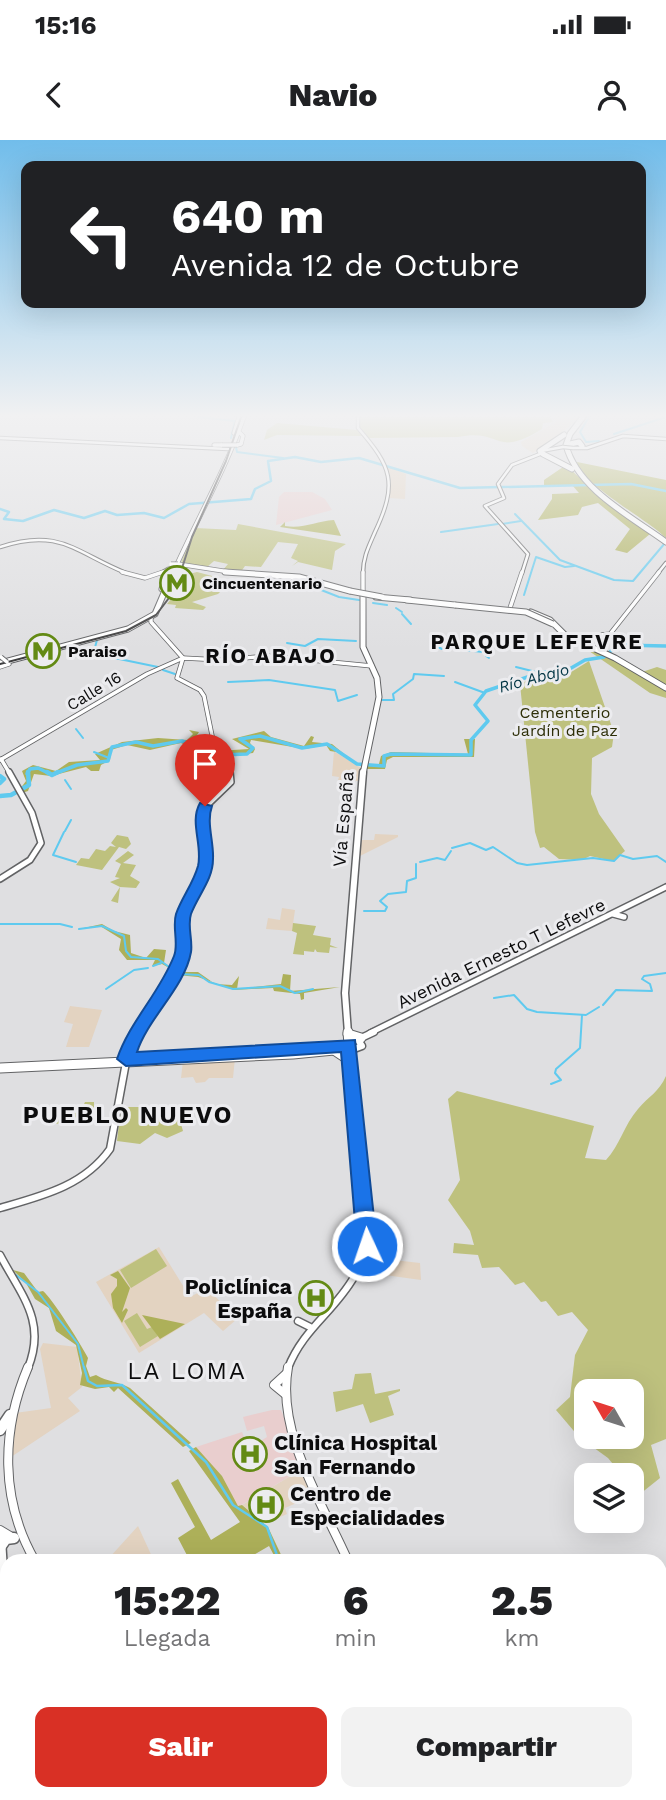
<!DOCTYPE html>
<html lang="es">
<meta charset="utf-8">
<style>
:root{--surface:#fff;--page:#f2f2f2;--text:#202124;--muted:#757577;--accent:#d93025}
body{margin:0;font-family:"Work Sans",sans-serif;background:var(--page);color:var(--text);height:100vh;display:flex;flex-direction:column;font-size:26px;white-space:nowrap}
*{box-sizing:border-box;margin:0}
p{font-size:23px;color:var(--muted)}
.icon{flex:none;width:38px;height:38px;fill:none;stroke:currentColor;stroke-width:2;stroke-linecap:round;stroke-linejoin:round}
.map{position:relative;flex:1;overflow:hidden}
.sheet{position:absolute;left:0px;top:1414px;width:667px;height:247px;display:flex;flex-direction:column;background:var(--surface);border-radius:21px 21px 0 0;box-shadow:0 7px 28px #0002}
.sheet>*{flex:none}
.guide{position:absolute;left:21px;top:21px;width:625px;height:147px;border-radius:14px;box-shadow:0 7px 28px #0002;background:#202124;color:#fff;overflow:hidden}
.needle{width:46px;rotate:309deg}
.buttons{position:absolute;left:574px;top:1239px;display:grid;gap:14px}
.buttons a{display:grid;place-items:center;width:70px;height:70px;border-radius:14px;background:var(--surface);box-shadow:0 7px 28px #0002;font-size:35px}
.pin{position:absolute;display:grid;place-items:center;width:60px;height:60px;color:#fff;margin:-72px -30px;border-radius:50% 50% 50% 0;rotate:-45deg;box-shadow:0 0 7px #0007}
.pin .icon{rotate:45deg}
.me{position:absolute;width:77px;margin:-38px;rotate:357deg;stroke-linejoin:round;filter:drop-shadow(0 0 5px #0008)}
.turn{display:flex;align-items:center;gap:24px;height:147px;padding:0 35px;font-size:32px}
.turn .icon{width:91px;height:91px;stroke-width:2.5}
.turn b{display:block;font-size:49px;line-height:60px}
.eta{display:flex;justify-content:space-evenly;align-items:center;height:119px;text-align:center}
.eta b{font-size:42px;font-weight:800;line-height:49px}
.button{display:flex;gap:14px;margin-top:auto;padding:14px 35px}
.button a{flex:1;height:80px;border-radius:14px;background:var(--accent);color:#fff;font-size:28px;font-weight:800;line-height:80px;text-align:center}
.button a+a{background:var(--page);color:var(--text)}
.status{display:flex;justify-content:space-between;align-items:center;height:49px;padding:0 35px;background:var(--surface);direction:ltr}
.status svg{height:19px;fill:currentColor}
header{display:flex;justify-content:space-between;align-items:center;height:91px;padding:0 35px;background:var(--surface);font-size:32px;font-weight:800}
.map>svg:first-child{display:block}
.commercial{fill:#e3d3c1}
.medical{fill:#e9cece}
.green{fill:#bec17e;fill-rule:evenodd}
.forest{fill:#adb059}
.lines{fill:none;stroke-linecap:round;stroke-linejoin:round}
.stream-far1{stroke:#5fcaef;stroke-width:2}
.stream{stroke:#5fcaef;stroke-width:2.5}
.river-far2{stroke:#5fcaef;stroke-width:2.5}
.river-far1{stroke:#5fcaef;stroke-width:3.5}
.river{stroke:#5fcaef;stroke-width:4.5}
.secondary-far4-casing{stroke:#626365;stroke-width:4.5}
.secondary-far3-casing{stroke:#626365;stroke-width:5}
.secondary-far2-casing{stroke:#626365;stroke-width:8}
.secondary-far1-casing{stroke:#626365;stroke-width:9}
.secondary-casing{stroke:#626365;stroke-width:10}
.primary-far4-casing{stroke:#626365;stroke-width:5}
.primary-far3-casing{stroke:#626365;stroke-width:7}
.primary-far2-casing{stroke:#626365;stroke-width:9}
.primary-far1-casing{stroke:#626365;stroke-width:11}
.primary-casing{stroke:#626365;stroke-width:13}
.highway-casing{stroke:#626365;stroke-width:7}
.secondary-far4{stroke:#fff;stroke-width:2.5}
.secondary-far3{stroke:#fff;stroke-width:3.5}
.secondary-far2{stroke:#fff;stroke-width:5}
.secondary-far1{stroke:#fff;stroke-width:6}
.secondary{stroke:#fff;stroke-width:8}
.primary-far4{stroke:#fff;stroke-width:3.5}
.primary-far3{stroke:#fff;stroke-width:5}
.primary-far2{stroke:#fff;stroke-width:6}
.primary-far1{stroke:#fff;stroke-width:9}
.primary{stroke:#fff;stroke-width:10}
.highway{stroke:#fff;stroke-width:5}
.rail{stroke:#3e3e3f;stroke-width:2}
.secondary-bridge-far1-casing{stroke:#626365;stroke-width:4.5;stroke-linecap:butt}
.secondary-bridge-casing{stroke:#626365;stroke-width:5;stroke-linecap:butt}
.primary-bridge-far1-casing{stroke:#626365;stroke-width:5;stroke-linecap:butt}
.primary-bridge-casing{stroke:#626365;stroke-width:7;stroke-linecap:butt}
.secondary-bridge-far1{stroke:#fff;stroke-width:2.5}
.secondary-bridge{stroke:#fff;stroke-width:3.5}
.primary-bridge-far1{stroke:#fff;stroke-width:3.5}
.primary-bridge{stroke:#fff;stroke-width:5}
.route{fill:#1a73e8;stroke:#114b97;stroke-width:2}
.labels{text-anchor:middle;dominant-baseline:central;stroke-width:6;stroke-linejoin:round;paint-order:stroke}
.far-poi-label{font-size:16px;font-weight:bold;fill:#0c0c0d;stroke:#ececef;text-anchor:start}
.far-water-label{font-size:16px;font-style:italic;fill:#033645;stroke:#ececef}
.far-street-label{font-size:16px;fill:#0c0c0d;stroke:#ececef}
.far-park-label{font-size:16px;fill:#2e2f08;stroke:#ececef}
.street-label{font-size:18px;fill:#0c0c0d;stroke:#ececef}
.far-district-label{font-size:21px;font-weight:bold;letter-spacing:2px;fill:#0c0c0d;stroke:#ececef}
.near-poi-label{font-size:21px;font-weight:bold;fill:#0c0c0d;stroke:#ececef;text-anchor:start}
.district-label{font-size:24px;font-weight:bold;letter-spacing:2px;fill:#0c0c0d;stroke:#ececef}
.near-quarter-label{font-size:24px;letter-spacing:2px;fill:#0c0c0d;stroke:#ececef}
</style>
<div class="status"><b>15:16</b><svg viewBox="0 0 49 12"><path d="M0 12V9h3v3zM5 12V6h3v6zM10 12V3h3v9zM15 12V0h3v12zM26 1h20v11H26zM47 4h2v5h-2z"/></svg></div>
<header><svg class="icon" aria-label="back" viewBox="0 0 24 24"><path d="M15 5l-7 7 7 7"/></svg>Navio<svg class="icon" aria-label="person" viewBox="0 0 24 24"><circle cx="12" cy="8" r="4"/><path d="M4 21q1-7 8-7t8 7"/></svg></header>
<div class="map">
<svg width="666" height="1660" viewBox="0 0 666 1660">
<rect width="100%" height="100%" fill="#dfdfe1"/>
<g class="commercial">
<polygon points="554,277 580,277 545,307 533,313 522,306 521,302 556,282"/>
<polygon points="387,326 406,334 405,359 388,358 391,340"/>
<polygon points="334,611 361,628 359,641 338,640 339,637 332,636"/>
<polygon points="375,694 398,695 398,697 358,717 359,700 374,700"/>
<polygon points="282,768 295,770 292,791 266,789 268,778 280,780"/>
<polygon points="70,866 102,870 89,907 66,907 73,884 64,882"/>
<polygon points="235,918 233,938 209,938 205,942 196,943 193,937 181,938 183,921"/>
<polygon points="159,1107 190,1157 207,1148 237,1179 223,1191 204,1173 139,1213 96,1142"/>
<polygon points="368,1117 420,1123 421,1140 363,1132"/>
<polygon points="43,1203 77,1207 82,1247 68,1258 80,1271 8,1319 15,1273 51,1268 40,1209"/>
<polygon points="304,1328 315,1355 285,1368 287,1374 267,1383 242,1365"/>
<polygon points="138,1386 154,1421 112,1421 109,1418"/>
</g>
<g class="medical">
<polygon points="284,352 312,352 325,359 332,370 276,385 279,357"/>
<polygon points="272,1270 281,1270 304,1328 238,1367 222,1336 196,1307 242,1292 249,1308 267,1297 264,1286 247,1291 243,1277"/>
</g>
<g class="green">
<path d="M360,277H550L553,282L543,283L542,289C493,319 503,288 458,297L369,298L358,285Z"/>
<polygon points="277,283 357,290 362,296 277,295 264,300 267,290"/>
<polygon points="238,384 346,404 335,411 332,430 298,422 292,426 298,421 291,418 298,404 278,402 261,427 245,426 240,433 223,430 228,424 214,421 207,427 181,423 195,388 236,390"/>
<polygon points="197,432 231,441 218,454 192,462 206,467 203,470 175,468 176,465 167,464 186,440 185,435"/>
<polygon points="592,509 639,533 657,527 666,530 666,558 650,553 589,511"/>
<polygon points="589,521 614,593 612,607 592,618 591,654 599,674 625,711 613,721 590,716 582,720 559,719 544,707 540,708 535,692 520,544 541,534 568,534"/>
<polygon points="117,695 128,697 131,704 126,709 119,707 102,730 76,725 81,718 89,719 96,709 105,711 110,706 116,707 111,703"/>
<polygon points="128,711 134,715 123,723 136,725 130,736 140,742 136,748 120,747 118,763 111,761 120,747 110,742 120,738 115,737 121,724 115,721"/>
<polygon points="293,783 316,786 313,795 331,798 330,805 338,808 330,807 329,813 317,812 315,809 314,812 304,811 304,815 293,814 297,793 292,791"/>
<path d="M666,936V1299L651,1305L660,1338L640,1354L632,1347V1335H622L608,1318L579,1297L556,1270L570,1257L575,1215L588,1190L572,1172L558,1176L546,1161L541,1162L524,1142L515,1145L499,1127L482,1128L478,1115L453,1113L454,1103L474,1105L470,1091L448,1060L460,1040L448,959L457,951L594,986L585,1018L606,1020C620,1005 624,985 638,969C649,956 659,952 666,936ZM586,1251H632V1297H586Z"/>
<polygon points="85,962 94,962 94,975 56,984 57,970 67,964 79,975"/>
<polygon points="121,967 176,967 183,991 167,998 155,993 140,1004 117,1001"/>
<polygon points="156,1109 167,1126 131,1148 120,1130"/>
<polygon points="137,1173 147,1189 152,1187 158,1196 140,1207 124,1181"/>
<polygon points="371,1233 375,1254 400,1249 400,1251 388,1256 394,1275 370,1283 363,1264 336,1272 333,1252 352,1249 355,1234"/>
</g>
<g class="forest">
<path d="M577,322L666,340V398C647,379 581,344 577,322Z"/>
<polygon points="566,325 584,342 629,373 650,394 627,413 615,410 630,389 598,363 582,367 578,375 538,380 552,359 552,354 579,353 572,345 544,346 544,340"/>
<path d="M334,380L341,396L280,387L285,382V386C304,389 316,381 334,380Z"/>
<polygon points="189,590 199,592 194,600 213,611 214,617 181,603 150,610 127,605 111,610 110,620 101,625 99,631 91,631 86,627 51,636 34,634 28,651 22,653 20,649 26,641 22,631 33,625 56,631 69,622 100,620 95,614 122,602 158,598 187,600 193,594"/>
<polygon points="264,591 271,597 304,606 311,596 314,597 312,602 332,604 343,613 330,611 326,605 305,609 251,600 250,603 255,609 253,613 218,617 217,611 249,609 232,599"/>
<polygon points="464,599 475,599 474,617 393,617 387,620 385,629 366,629 367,625 379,624 381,616 391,612 468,614"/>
<polygon points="102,784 114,791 130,795 131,813 146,818 154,809 166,810 164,823 173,830 162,824 152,826 155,820 127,820 119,810 121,799 100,786 79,789"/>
<polygon points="178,832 198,832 215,844 232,845 239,836 237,849 281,844 283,834 291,835 290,851 340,847 304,853 304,859 301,860 300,854 274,851 273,848 234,850 198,837 177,835"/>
<path d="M13,1130L24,1133L38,1152L43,1151C52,1158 82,1206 88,1218L86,1226L90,1237L96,1235C107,1242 118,1241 130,1248L191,1303L183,1307L118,1248L114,1252L109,1247L95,1249L80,1245L82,1233L76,1205L56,1191L49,1168L35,1159L26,1143Z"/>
<polygon points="118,1131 130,1148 122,1172 126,1168 128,1170 122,1183 113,1168 111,1154 117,1146 117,1139 110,1135"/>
<polygon points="142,1175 185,1184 160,1199"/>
<polygon points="196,1307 222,1336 238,1366 242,1365 268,1387 284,1421 277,1421 269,1406 243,1421 213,1421 209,1415 200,1421 190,1421 178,1398 195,1387 171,1343 178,1339 211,1400 240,1382 189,1311"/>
</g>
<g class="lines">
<g class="stream-far1">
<polyline points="198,277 235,281 231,298"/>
<polyline points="589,277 580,292 586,302 599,301"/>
<polyline points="614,294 666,277"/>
<polyline points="236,307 237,312 283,318"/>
<polyline points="515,374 560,420 614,440 633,441 665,403"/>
<polyline points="502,384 521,381"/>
<polyline points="441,392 498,384"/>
<polyline points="301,442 339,457 359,460"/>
<polyline points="524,455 536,417 565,427 574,426"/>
<polyline points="373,463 387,465"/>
<polyline points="396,468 402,472"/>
<polyline points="402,474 411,484"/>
<polyline points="287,503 305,506 318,499 356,501"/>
<polyline points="438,507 442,509"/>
<polyline points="66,508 158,527"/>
<polyline points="456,509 483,512"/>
<polyline points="94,511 97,500"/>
<polyline points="486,516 489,518"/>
<polyline points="516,527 540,533"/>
<polyline points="163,530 175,534"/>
<polyline points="228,542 269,540 335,550 338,561 357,555"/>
<polyline points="455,542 485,553"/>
<polyline points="382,560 394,560 393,554 413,539 414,534 444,536"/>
<polyline points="76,589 83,598"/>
<polyline points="94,612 109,618"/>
<polyline points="65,640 71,649"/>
<polyline points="65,691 71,680"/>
<polyline points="64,692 53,715 76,722"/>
<polyline points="452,708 470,703 486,710 493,707 517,723 527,725 593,718 614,721 620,715 633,719 657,716 666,722"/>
<polyline points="420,722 437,718 445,720 451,711"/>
<polyline points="364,771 385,771 387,767 380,761 388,754 406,752 407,741 416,738 416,724"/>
<polyline points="0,784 60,784 72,787"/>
<polyline points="79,789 102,786 124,796 126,811 131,817 158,819 179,834 199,835 209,842 233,849 280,846 295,853 313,849"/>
<polyline points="153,826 161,823"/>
<polyline points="106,849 134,830 148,828"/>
<polyline points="494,858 514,855 527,869 537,872 586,875 599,867"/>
<polyline points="603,865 616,850 652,851 650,844 642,839 644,836 666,833"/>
<polyline points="551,944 561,940 555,933 556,929 580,908 582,875"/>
<polyline points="16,1135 38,1152 78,1204 84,1228"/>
</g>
<g class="stream">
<polyline points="84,1227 88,1241 97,1246 122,1245 206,1322 233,1365 267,1387 279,1421"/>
<polyline points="75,1654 84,1660"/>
<polyline points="413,1654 421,1660"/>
<polyline points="496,1654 497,1660"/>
</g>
<polyline class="river-far2" points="0,369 9,372 4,379 23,381 54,370 84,378 105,371 117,375 144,373 164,378 189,364 251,359 255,349 271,341 268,321 295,317 321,322 359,318 460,348 631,344 666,351"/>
<g class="river-far1">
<polyline points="27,634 30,629 38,628 50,634"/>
<polyline points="54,634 77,625 108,621 112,607 136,602 153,606 182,601 220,615 247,614 253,608 240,599 260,596 302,608 327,604 357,624 384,626 384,616 391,614 471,615 471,600 488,581 475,565 486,551 542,532 566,531 585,520 604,517 618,505 666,506"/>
</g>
<g class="river">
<polyline points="47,632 52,635 58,632"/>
<polyline points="0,636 4,639 0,643"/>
<polyline points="0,656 11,655 29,645 28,632"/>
</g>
<g class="secondary-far4-casing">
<g id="secondary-far4">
<path d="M358,277V288C392,327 398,343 375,392C369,406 363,417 363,433"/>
<polyline points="0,298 228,309"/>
<polyline points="573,308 587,308 623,296 666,299"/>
<polyline points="541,311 563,307"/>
<path d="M0,407C60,387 76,413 126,433"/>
<polyline points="161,433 168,429"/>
<polyline points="522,433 528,414 485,366 504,358 498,344 512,325 540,314"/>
<polyline points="658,433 666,423"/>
</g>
</g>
<g class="secondary-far3-casing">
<g id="secondary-far3">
<polyline points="122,432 145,438 163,432"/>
<polyline points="363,432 363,453"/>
<polyline points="509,471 522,432"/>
<polyline points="151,477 151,482 183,518 177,538 200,550 204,556 217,620 230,634"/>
<polyline points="572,498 610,494 659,432"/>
<polyline points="0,527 9,524"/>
<polyline points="1,619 10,634"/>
<polyline points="0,620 147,534 183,518 221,520 269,516 372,526"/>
</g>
</g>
<g class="secondary-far2-casing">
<g id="secondary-far2">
<polyline points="0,739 30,720 41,703 32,673 9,632"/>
<polyline points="613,774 624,777"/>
<polyline points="137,893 174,833 185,806 181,788 183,776 200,744 206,721 202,670 231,642 230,632"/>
<polyline points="370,893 666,747"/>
</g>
</g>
<g class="secondary-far1-casing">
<g id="secondary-far1">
<polyline points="359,899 374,892"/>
<polyline points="351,915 354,909 362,906 358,900"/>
<path d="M0,1068C42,1056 84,1046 110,1009L129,906L138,892"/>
<path d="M0,1115C21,1155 47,1181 28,1228"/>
<polyline points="298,1181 310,1187"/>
<path d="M288,1228C303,1189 334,1172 354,1137C364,1121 365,1103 366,1085L350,904"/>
</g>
</g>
<g class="secondary-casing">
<g id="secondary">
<path d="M28,1227C1,1291 0,1360 35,1421"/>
<path d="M288,1227C276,1293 322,1362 348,1421"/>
<polyline points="285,1254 274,1245 286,1234"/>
<polyline points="0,1390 10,1396"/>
<polyline points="288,1654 295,1660"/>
<polyline points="443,1654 446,1660"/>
</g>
</g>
<g class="primary-far4-casing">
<g id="primary-far4">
<polyline points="234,293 239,277"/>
<polyline points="214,305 222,305"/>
<polyline points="237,305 241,304 243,296 238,291"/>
<polyline points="178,424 236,433"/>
<polyline points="167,433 169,429"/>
<path d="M173,433C196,381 225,331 244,277"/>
</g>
</g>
<g class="primary-far3-casing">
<g id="primary-far3">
<polyline points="225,432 299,437 350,451"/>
<polyline points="162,449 168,432"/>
<polyline points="376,457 410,460"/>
<polyline points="407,460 455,465"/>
<polyline points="531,472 550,480 565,495 615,518 666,548"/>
<polyline points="0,523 128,489 155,474 173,432"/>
<polyline points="363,634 379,557 377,538 363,507 363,453"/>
</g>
</g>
<g class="primary-far2-casing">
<polyline id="primary-far2" points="348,893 345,853 363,632"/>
</g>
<g class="primary-far1-casing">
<g id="primary-far1">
<polyline points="348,892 349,905"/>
<polyline points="348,894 361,898"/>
<polyline points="334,910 352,922"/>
<polyline points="0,928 293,914 334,910 349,905"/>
</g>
</g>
<g class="primary-casing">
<g id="primary">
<polyline points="0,1290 10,1275"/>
<polyline points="0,1399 7,1508"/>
<polyline points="1,1406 6,1399 14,1398"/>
<polyline points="0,1530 5,1660"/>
<polyline points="13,1654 13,1660"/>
</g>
</g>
<g class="highway-casing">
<g id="highway">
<path d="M583,277L570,294L566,305C577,349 632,377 666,402"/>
<polyline points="570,304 579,302 582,306"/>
<polyline points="540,311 564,295"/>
<polyline points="543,314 572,329"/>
</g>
</g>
<use href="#secondary-far4" class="secondary-far4"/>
<use href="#secondary-far3" class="secondary-far3"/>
<use href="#secondary-far2" class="secondary-far2"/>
<use href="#secondary-far1" class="secondary-far1"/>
<use href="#secondary" class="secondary"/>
<use href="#primary-far4" class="primary-far4"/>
<use href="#primary-far3" class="primary-far3"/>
<use href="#primary-far2" class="primary-far2"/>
<use href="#primary-far1" class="primary-far1"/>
<use href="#primary" class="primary"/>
<use href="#highway" class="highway"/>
<polyline class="rail" points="0,524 126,491 156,475 175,450 192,397 226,321 241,277"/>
<g class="secondary-bridge-far1-casing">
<polyline id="secondary-bridge-far1" points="563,307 573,308"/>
</g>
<g class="secondary-bridge-casing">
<polyline id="secondary-bridge" points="1,517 7,522"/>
</g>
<g class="primary-bridge-far1-casing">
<g id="primary-bridge-far1">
<polyline points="222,305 237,305"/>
<polyline points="171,424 178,424"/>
<polyline points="169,429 175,430"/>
</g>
</g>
<g class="primary-bridge-casing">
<g id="primary-bridge">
<polyline points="350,451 382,457"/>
<polyline points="455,465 526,472 553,484"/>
</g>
</g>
<use href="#secondary-bridge-far1" class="secondary-bridge-far1"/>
<use href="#secondary-bridge" class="secondary-bridge"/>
<use href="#primary-bridge-far1" class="primary-bridge-far1"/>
<use href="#primary-bridge" class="primary-bridge"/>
</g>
<linearGradient id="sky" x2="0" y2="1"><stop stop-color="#71bdeb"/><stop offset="0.54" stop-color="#f1f1f2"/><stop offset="1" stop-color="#f1f1f2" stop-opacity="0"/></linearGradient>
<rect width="666" height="510" fill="url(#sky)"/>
<path class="route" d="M200,663L212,666C206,683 214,701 213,719C213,740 198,755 191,774C187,786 193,800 191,812C185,847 148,878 137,912L355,900L377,1106L374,1112L367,1115L360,1112L357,1106L341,912L126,926L117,919C130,881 159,854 174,816C179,804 172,787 176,774C182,757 193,744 198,726C203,705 189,682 200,663Z"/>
<defs>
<g id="metro-ring" transform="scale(1.75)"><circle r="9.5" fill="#ececef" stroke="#638a14" stroke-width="1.5"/><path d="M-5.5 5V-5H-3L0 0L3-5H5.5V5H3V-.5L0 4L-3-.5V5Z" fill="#638a14"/></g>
<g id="hospital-ring" transform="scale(1.75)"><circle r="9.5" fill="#ececef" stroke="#638a14" stroke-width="1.5"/><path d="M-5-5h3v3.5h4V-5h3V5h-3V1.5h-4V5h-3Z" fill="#638a14"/></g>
</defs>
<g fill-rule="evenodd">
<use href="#metro-ring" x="177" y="443"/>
<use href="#metro-ring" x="43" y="511"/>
<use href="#hospital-ring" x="316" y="1158"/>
<use href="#hospital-ring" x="250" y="1314"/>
<use href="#hospital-ring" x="266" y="1365"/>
</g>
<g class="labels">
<g class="far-poi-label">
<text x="202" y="443">Cincuentenario</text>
<text x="68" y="511">Paraiso</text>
</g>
<g class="far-water-label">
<text transform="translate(534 538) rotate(-15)">Río Abajo</text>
</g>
<g class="far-street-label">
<text transform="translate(94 551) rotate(-31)">Calle 16</text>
</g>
<g class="far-park-label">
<text x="565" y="572">Cementerio<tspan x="565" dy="18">Jardín de Paz</tspan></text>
</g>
<g class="street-label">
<text transform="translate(343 679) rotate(-85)">Vía España</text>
<text transform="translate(501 813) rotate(-26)">Avenida Ernesto T Lefevre</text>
</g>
<g class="far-district-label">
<text x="537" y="501">PARQUE LEFEVRE</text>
<text x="271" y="515">RÍO ABAJO</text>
</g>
<g class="near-poi-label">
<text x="292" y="1146" text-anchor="end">Policlínica<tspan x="292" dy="24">España</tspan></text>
<text x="274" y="1302">Clínica Hospital<tspan x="274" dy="24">San Fernando</tspan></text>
<text x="290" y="1353">Centro de<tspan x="290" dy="24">Especialidades</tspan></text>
</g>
<g class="district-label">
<text x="128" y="975">PUEBLO NUEVO</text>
</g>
<g class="near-quarter-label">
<text x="187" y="1231">LA LOMA</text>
</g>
</g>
</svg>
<div class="buttons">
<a><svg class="needle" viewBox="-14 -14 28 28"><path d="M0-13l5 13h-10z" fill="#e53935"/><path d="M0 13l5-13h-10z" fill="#757577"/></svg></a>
<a><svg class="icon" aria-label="layers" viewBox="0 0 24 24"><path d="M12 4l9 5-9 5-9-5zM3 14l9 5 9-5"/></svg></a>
</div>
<div class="pin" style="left:205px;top:666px;background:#d93025"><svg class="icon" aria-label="arrive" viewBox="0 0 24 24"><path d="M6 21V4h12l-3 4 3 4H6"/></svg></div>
<svg class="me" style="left:367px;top:1106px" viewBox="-20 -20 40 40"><circle r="17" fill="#1a73e8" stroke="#fff" stroke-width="3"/><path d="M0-11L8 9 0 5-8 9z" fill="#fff"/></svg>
<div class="guide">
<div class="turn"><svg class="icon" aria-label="left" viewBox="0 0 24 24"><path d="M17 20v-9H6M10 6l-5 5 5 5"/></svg><div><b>640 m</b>Avenida 12 de Octubre</div></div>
</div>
<section class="sheet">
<div class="eta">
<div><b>15:22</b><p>Llegada</p></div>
<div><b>6</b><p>min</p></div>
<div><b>2.5</b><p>km</p></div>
</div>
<div class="button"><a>Salir</a><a>Compartir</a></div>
</section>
</div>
